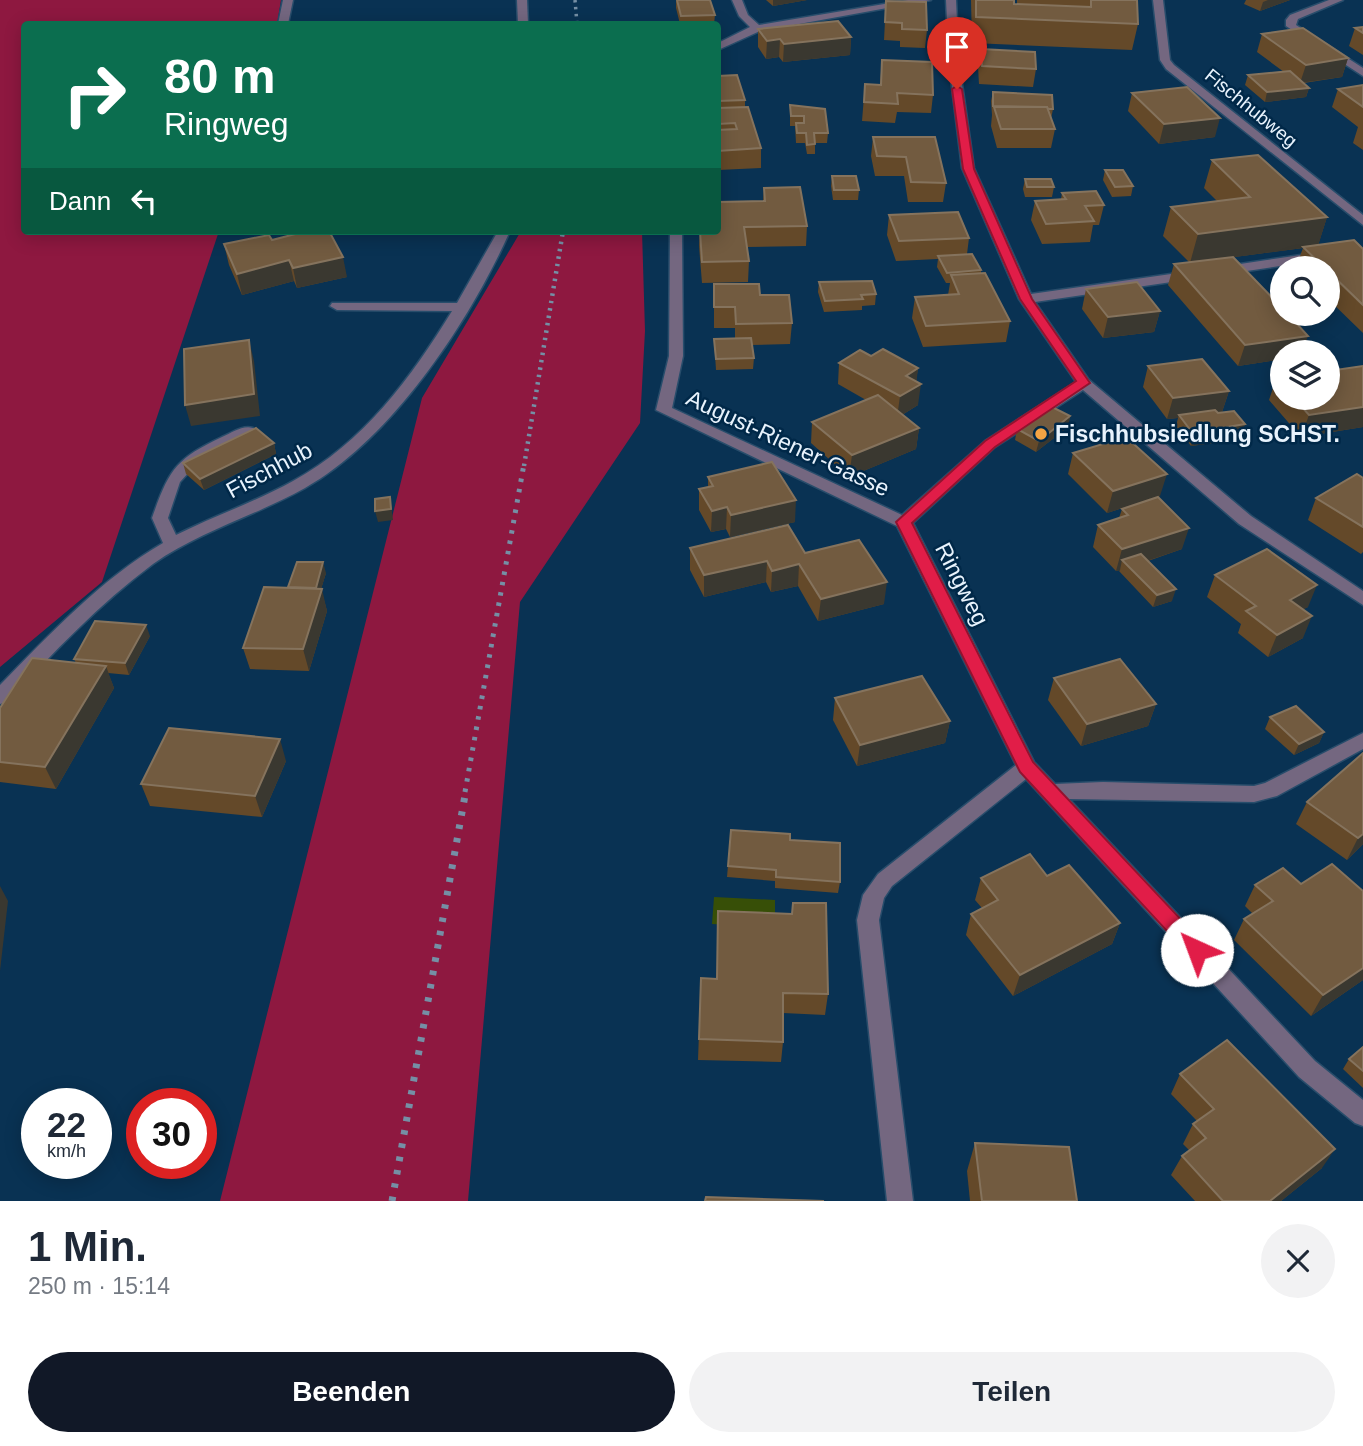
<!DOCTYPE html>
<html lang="de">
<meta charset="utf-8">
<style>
:root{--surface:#fff;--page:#f2f2f3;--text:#1f2937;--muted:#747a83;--accent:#111827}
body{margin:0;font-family:Arial,sans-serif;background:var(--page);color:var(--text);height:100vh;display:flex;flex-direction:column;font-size:26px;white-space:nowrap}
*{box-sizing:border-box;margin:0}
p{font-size:23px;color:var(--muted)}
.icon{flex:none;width:38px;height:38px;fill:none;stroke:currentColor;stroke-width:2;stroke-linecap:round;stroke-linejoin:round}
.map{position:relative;height:1201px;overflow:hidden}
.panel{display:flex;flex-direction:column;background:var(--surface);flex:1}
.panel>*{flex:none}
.guide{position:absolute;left:21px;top:21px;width:700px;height:214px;border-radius:7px;box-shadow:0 4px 18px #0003;background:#0b6e4f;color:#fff;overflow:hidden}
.tools{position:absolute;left:1270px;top:256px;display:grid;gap:14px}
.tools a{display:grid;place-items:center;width:70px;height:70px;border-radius:50%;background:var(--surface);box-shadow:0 4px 18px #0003;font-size:35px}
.speed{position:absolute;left:21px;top:1088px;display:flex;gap:14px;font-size:35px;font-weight:700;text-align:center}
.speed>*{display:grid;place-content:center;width:91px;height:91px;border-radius:50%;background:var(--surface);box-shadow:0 4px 18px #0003;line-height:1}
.speed small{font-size:18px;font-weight:400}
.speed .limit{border:10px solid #d22;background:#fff;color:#111}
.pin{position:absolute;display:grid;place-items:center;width:60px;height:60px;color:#fff;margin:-72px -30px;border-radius:50% 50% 50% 0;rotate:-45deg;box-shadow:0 0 7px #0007}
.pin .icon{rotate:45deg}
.me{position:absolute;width:77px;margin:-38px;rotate:317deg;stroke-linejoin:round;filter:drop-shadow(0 0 5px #0008)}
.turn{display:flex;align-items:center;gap:24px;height:147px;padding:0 28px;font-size:32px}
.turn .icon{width:91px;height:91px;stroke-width:2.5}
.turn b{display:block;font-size:49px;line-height:60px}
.then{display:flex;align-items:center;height:66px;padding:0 28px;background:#0003;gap:14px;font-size:26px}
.round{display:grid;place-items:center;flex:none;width:74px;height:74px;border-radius:37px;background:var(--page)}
.summary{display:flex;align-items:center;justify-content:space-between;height:119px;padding:0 28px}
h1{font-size:42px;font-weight:800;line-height:52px}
.button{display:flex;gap:14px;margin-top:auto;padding:14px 28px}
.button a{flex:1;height:80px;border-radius:42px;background:var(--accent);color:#fff;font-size:28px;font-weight:800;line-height:80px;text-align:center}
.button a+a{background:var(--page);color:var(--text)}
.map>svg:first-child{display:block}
.green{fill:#8e1840}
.water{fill:#374f07}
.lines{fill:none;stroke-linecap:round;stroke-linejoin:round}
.minor-casing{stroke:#284d6b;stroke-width:3}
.minor{fill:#746780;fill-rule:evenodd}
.rail-far3{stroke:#758fa5;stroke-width:3.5;stroke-dasharray:2.5 4.5;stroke-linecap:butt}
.rail-far2{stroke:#758fa5;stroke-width:4.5;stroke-dasharray:2.5 5;stroke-linecap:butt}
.rail-far1{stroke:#758fa5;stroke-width:5;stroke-dasharray:3.5 7;stroke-linecap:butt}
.rail{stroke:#758fa5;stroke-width:7;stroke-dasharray:4.5 9;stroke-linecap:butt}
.wall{fill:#644929}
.shaded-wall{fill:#3a3830}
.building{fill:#725b40;stroke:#85735d;stroke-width:2}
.route{fill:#e11d48;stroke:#92132f;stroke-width:2}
.poi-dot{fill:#f4a444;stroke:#002848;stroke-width:2.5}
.labels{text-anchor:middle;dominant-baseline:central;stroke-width:5;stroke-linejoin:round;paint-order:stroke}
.far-street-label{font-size:19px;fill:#e8f3fd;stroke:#002848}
.poi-label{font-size:23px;font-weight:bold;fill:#e8f3fd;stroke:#002848;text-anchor:start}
.street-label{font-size:23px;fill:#e8f3fd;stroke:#002848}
</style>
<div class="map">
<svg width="1363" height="1201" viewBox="0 0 1363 1201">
<rect width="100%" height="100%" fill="#093253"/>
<g class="green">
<polygon points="0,0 281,0 277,24 24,24 24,231 219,231 102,582 0,667"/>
<polygon points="521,231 642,231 645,331 640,423 520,602 468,1201 220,1201 422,398"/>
</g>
<polygon class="water" points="714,897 775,900 775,928 712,924"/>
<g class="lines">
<g class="minor-casing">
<g id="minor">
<polygon points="283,0 293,0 288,24 278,24"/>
<polygon points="517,0 527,0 528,24 518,24"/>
<polygon points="732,0 742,0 748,15 759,25 908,0 931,0 760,31 718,50 718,43 750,27 739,16"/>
<polygon points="946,0 956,0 959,63 974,168 1031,294 1192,271 1199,275 1192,279 1035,302 1089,380 1251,516 1363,591 1363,605 1239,524 1083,390 995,447 913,523 1034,762 1055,784 1103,782 1254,786 1265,783 1363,733 1363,749 1277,796 1254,802 1069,799 1315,1061 1363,1100 1363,1126 1355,1123 1299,1077 1026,779 892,886 884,898 879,920 913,1201 887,1201 857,920 863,895 878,874 1016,765 897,526 656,410 669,356 670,231 682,231 683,356 672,408 902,515 985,441 1076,382 1019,299 962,168 949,63"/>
<polygon points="1153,0 1163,0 1170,60 1174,65 1363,215 1363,225 1166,69 1160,60"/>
<polygon points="1329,0 1343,0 1298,19 1296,25 1363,68 1363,76 1286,26 1286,20 1290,15"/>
<path d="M498,231H510C470,321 392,439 305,488C255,516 200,531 153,564C99,604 53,653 7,702L0,704V685C50,634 101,579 163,543L152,518C169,470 175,459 222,437C232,433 242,425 253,428L256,431L201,459L180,482L168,518L176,535C214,516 255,502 293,481C363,443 411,378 452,311L337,310L330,306L332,303H457Z"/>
<polygon points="1321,252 1328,256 1326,259 1220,275 1213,271 1220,267"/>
</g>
</g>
<use href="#minor" class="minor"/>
<polyline class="rail-far3" points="575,0 577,24"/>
<polyline class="rail-far2" points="524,466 563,231"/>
<polyline class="rail-far1" points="465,792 524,464"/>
<polyline class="rail" points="392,1201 466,790"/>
</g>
<g class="wall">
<polygon points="676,0 715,15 714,24 680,24 676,8"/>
<polygon points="766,0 807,0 773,6"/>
<polygon points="971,0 1014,0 1014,4 1017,4 1017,0 1137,0 1138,24 1132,50 972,43"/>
<polygon points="1246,0 1290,0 1260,11 1244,4"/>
<polygon points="886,1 927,30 925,48 900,47 900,41 884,40"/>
<polygon points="1363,27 1363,55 1349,46 1355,28"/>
<polygon points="758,29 851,37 850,55 783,62 779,57 766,59 758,47"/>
<polygon points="1262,34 1348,58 1342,77 1304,83 1309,88 1306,97 1265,102 1245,85 1248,75 1284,72 1257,52"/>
<polygon points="981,49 1036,69 1033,87 979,84 978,67"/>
<polygon points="882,60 933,95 931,113 897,112 895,123 862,121 865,84 880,85"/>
<polygon points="718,76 745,100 745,107 761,148 761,168 718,170"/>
<polygon points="1363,85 1363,150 1353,143 1358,127 1332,107 1338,89"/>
<polygon points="993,92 1053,109 1051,119 1055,129 1051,148 997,148 991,126 992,115 991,101"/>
<polygon points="1132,93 1215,137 1159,144 1128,111"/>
<polygon points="790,105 828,133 827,143 815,143 815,154 807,154 805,143 796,143 795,126 790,126"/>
<polygon points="873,137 935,137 946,183 943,202 908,202 904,176 875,176 871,156"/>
<polygon points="1212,160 1327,217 1318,245 1363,249 1363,333 1328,299 1328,268 1296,267 1303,248 1234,257 1283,352 1283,359 1238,366 1168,285 1174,264 1189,262 1163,236 1171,207 1217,201 1204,188"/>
<polygon points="1105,170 1133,186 1131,196 1112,197 1103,180"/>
<polygon points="832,176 859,190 858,200 833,200 831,186"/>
<polygon points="1025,179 1054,187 1052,197 1025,197 1023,189"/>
<polygon points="764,188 807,226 806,246 747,247 749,261 748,282 702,283 699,246 700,231 718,231 763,201"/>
<polygon points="1062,193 1104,205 1099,225 1093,225 1090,242 1042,244 1031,220 1035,201 1061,199"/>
<polygon points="889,215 969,238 967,254 981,270 981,273 1010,321 1006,342 923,347 912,318 915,297 948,295 950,283 946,283 937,267 938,259 896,261 887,235"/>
<polygon points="272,240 347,277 297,288 294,281 242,295 229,265 224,244"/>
<polygon points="819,282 876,294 875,305 862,306 862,310 824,312 818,292"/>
<polygon points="714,284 760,295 792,323 790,344 752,345 754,358 753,369 716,370 714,339 735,339 735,328 714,328"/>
<polygon points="1086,289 1160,311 1154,332 1103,338 1082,309"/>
<polygon points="871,356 918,368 916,381 918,405 902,415 919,428 916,449 849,477 811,443 812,422 866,400 838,384 839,363"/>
<polygon points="1148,366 1229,391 1222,412 1217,413 1245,424 1241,435 1229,437 1227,441 1191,446 1176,426 1178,418 1167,419 1143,387"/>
<polygon points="1363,366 1363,427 1301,437 1269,400 1276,379 1283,378 1283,397 1328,397"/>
<polygon points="1070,416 1068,427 1036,452 1015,440 1017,429"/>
<polygon points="274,443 276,454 204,490 186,474 183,463"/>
<polygon points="1073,453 1160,496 1107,513 1068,474"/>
<polygon points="708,477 795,522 730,537 726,529 711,532 699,510 699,489 708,487"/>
<polygon points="1363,478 1363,552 1361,554 1308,520 1316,498"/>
<polygon points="1122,509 1182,549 1148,561 1172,601 1153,607 1119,571 1120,570 1116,571 1093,547 1098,525 1119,518"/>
<polygon points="690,548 805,553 884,604 818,621 798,586 771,592 766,582 704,597 690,570"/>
<polygon points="326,573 321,589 327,611 309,671 250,669 243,648"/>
<polygon points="1215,575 1308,607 1303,609 1303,638 1268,657 1238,633 1241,624 1207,597"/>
<polygon points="150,636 129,675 108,673 114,688 56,789 0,782 0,708 76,663 74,659"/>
<polygon points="1054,678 1156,704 1148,726 1081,746 1048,700"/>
<polygon points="835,698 950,721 945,743 857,766 833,720"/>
<polygon points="1270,717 1324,732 1319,743 1294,755 1265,729"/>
<polygon points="1363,753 1363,844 1347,860 1296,824 1307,802"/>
<polygon points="286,761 262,817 150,806 141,784"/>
<polygon points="731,830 790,840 840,882 838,893 775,888 775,881 727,877"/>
<polygon points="1047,876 1120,923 1112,944 1013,996 966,935 971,914 982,908 975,900 981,878"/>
<polygon points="1255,885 1363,980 1311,1016 1234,940 1244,919 1253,914 1245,906"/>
<polygon points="701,978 828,994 825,1015 783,1013 783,1042 781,1062 698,1060"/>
<polygon points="1363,1047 1363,1088 1343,1069 1349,1059"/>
<polygon points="1180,1074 1322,1168 1281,1201 1195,1201 1171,1175 1182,1156 1189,1150 1183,1144 1193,1124 1197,1121 1171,1094"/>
<polygon points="975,1143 1077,1201 970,1201 967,1171"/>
</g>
<g class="shaded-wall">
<polygon points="773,0 807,0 773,6"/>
<polygon points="1268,0 1290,0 1260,11 1263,2"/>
<polygon points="851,37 850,55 783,62 784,44"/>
<polygon points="780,39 779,57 766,59 767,41"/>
<polygon points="1348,58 1342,77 1300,83 1306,65"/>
<polygon points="1309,88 1306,97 1265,102 1267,92"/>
<polygon points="1220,118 1215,137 1159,144 1164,124"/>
<polygon points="1327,217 1318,246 1303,247 1303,248 1190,263 1198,234"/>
<polygon points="343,257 347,277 297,288 293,268"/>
<polygon points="289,260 294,281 242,295 237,274"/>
<polygon points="1160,311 1154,332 1103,338 1108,317"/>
<polygon points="1308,336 1302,352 1283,352 1283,359 1238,366 1245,345"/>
<polygon points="249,340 254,361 260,416 191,426 185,405"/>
<polygon points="918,368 916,387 921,384 918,405 897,418 900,396 906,376"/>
<polygon points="1229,391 1222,412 1181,417 1179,415 1178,418 1167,419 1173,398"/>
<polygon points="1363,407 1363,427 1301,437 1309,415"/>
<polygon points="1070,416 1068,427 1036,452 1039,441"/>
<polygon points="1245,424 1241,435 1229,437 1227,441 1191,446 1194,435 1228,427"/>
<polygon points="919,428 916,449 849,477 852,455"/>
<polygon points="274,443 276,454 204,490 200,479"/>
<polygon points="1167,474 1160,496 1107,513 1113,491"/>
<polygon points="390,497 393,520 378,522 375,511"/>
<polygon points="796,500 795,522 730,537 731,515"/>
<polygon points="727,507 726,529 711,532 712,511"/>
<polygon points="1189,528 1182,549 1129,567 1122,560 1120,570 1116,571 1122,549"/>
<polygon points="767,561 766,582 704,597 704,575"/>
<polygon points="323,562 326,573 318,599 316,588"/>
<polygon points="799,564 798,586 771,592 772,571"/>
<polygon points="887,582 884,604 818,621 821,599"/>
<polygon points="1317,585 1308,607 1281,622 1290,600"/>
<polygon points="322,589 327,611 309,671 303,649"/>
<polygon points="1176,589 1172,601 1153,607 1157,595"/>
<polygon points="1312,616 1303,638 1268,657 1277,635"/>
<polygon points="146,625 150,636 129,675 125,663"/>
<polygon points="106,666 114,688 56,789 45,767"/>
<polygon points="1156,704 1148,726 1081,746 1087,724"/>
<polygon points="950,721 945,743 857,766 860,745"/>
<polygon points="1324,732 1319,743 1294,755 1299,744"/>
<polygon points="280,739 286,761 262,817 255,796"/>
<polygon points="1363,834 1363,844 1347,860 1358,838"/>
<polygon points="0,886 8,901 0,971"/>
<polygon points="1120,923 1112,944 1013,996 1020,975"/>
<polygon points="1363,968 1363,980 1311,1016 1323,995"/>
<polygon points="1335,1149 1322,1168 1281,1201 1270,1201"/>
</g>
<g class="building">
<polygon points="677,0 710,0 715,15 681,16"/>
<polygon points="976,0 1014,0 1014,4 1091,7 1091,0 1137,0 1138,24 976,17"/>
<polygon points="886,1 926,2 927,30 902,29 902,23 885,22"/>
<polygon points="838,21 851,37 784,44 780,39 767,41 758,29"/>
<polygon points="1363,27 1363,33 1355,28"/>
<polygon points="1303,28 1348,58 1306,65 1262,34"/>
<polygon points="981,49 1035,52 1036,69 982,66"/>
<polygon points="882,60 932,62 933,95 897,93 898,104 864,102 865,84 881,85"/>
<polygon points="1290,71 1309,88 1267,92 1248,75"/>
<polygon points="737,75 745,100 718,101 718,76"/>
<polygon points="1363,85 1363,107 1338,89"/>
<polygon points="1187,87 1220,118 1164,124 1132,93"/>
<polygon points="993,92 1052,95 1053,109 1048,109 1047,107 993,106"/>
<polygon points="790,105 825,109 828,133 814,133 815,144 807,145 806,133 797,133 796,123 804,123 804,116 791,116"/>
<polygon points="748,107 761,148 718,151 718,130 737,129 735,123 718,124 718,108"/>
<polygon points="994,107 1047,107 1055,129 1001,129"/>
<polygon points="873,137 935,137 946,183 911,182 906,157 877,156"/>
<polygon points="1258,155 1327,217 1198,234 1171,207 1250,197 1212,160"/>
<polygon points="1105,170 1123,170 1133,186 1115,187"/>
<polygon points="832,176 856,176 859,190 834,190"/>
<polygon points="1025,179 1051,179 1054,187 1027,187"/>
<polygon points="800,187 807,226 744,227 749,261 702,262 700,231 718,231 718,202 765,201 764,188"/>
<polygon points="1096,191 1104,205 1085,206 1094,221 1046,224 1035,201 1066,199 1062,193"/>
<polygon points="958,212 969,238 899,241 889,215"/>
<polygon points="307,231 329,231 343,257 293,268 289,260 237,274 224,244 269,235 272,240"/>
<polygon points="1354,240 1363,249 1363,305 1328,271 1328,268 1325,268 1303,247"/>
<polygon points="972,254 981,270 947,273 938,256"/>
<polygon points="1233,257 1283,309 1283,313 1287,313 1308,336 1245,345 1174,264"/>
<polygon points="985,273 1010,321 926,326 915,297 959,294 951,275"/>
<polygon points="872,281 876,294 861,295 863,299 825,301 819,282"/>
<polygon points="1137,282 1160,311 1108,317 1086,289"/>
<polygon points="714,284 759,284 760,295 789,295 792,323 736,324 735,307 714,307"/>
<polygon points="751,338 754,358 716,359 714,339"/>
<polygon points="249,340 254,394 185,405 184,349"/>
<polygon points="883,349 918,368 906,376 921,384 900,396 839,363 860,350 871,356"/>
<polygon points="1202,359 1229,391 1173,398 1148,366"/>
<polygon points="1363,366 1363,407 1309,415 1293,397 1328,397 1328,371"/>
<polygon points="1283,378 1283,386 1276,379"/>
<polygon points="878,395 919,428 852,455 812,422"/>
<polygon points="1048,405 1070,416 1039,441 1017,429"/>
<polygon points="1215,410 1218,413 1234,411 1245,424 1228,427 1231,430 1194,435 1179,415"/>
<polygon points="256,428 274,443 200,479 183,463"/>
<polygon points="1126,437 1167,474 1113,491 1073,453"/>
<polygon points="772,462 796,500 731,515 727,507 712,511 699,489 713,486 708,477"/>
<polygon points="1357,474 1363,478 1363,527 1316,498"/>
<polygon points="390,497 391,509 375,511 375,499"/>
<polygon points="1158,497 1189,528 1122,549 1098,525 1128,515 1122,509"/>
<polygon points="788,525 805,553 859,540 887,582 821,599 799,564 772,571 767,561 704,575 690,548"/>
<polygon points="1267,549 1317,585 1290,600 1312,616 1277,635 1246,611 1256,606 1215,575"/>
<polygon points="1141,554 1176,589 1157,595 1122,560"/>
<polygon points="297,562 323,562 316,588 288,587"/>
<polygon points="264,587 322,589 303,649 243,648"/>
<polygon points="95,621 146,625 125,663 74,659"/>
<polygon points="32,658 106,666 45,767 0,762 0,708"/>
<polygon points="1120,659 1156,704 1087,724 1054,678"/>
<polygon points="922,676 950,721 860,745 835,698"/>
<polygon points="1296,706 1324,732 1299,744 1270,717"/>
<polygon points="169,728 280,739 255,796 141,784"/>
<polygon points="1363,753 1363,834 1358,838 1307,802"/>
<polygon points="731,830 790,834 790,840 840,843 840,882 776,877 776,870 728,866"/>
<polygon points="1030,854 1047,876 1069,865 1120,923 1020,975 971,914 998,900 981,878"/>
<polygon points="1332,864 1363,891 1363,968 1323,995 1244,919 1273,901 1255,885 1283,868 1301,884"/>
<polygon points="793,903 826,903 828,994 783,993 783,1042 699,1039 701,978 717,979 718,911 792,914"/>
<polygon points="1227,1040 1335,1149 1270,1201 1223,1201 1182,1156 1206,1138 1193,1124 1214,1109 1180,1074"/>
<polygon points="1363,1047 1363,1071 1349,1059"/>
<polygon points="975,1143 1069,1147 1077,1201 982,1201"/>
<polygon points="706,1197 824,1201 705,1201"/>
</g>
<polygon class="route" points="957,86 962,89 974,169 1032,299 1090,383 995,447 912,523 1033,762 1204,944 1207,950 1204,956 1197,959 1190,956 1020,772 896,522 985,441 1076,381 1020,299 963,169 952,89"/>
<circle class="poi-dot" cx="1041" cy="434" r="7"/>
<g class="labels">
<g class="far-street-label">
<text transform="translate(1251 108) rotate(39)">Fischhubweg</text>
</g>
<g class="poi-label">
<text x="1055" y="434">Fischhubsiedlung SCHST.</text>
</g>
<g class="street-label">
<text transform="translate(788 443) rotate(25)">August-Riener-Gasse</text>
<text transform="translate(269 470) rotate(-28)">Fischhub</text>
<text transform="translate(962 584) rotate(63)">Ringweg</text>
</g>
</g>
</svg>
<div class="tools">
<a><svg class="icon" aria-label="search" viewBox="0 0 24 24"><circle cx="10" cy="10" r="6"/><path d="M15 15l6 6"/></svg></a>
<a><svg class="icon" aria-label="layers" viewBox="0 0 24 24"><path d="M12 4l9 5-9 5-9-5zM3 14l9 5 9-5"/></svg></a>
</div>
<div class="speed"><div>22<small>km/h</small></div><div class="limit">30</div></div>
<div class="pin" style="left:957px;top:89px;background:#d93025"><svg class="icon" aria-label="arrive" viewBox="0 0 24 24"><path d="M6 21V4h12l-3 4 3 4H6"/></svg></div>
<svg class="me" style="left:1197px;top:950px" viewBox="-20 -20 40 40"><circle r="19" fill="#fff"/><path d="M0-13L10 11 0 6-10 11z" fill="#e11d48"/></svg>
<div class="guide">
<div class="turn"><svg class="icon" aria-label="right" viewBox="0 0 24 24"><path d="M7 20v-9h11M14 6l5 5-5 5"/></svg><div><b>80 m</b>Ringweg</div></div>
<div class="then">Dann<svg class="icon" aria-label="left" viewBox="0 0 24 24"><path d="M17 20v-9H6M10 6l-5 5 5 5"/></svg></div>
</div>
</div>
<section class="panel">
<div class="summary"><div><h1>1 Min.</h1><p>250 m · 15:14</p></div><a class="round"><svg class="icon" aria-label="close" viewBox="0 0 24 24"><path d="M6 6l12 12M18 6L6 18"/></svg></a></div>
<div class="button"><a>Beenden</a><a>Teilen</a></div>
</section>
